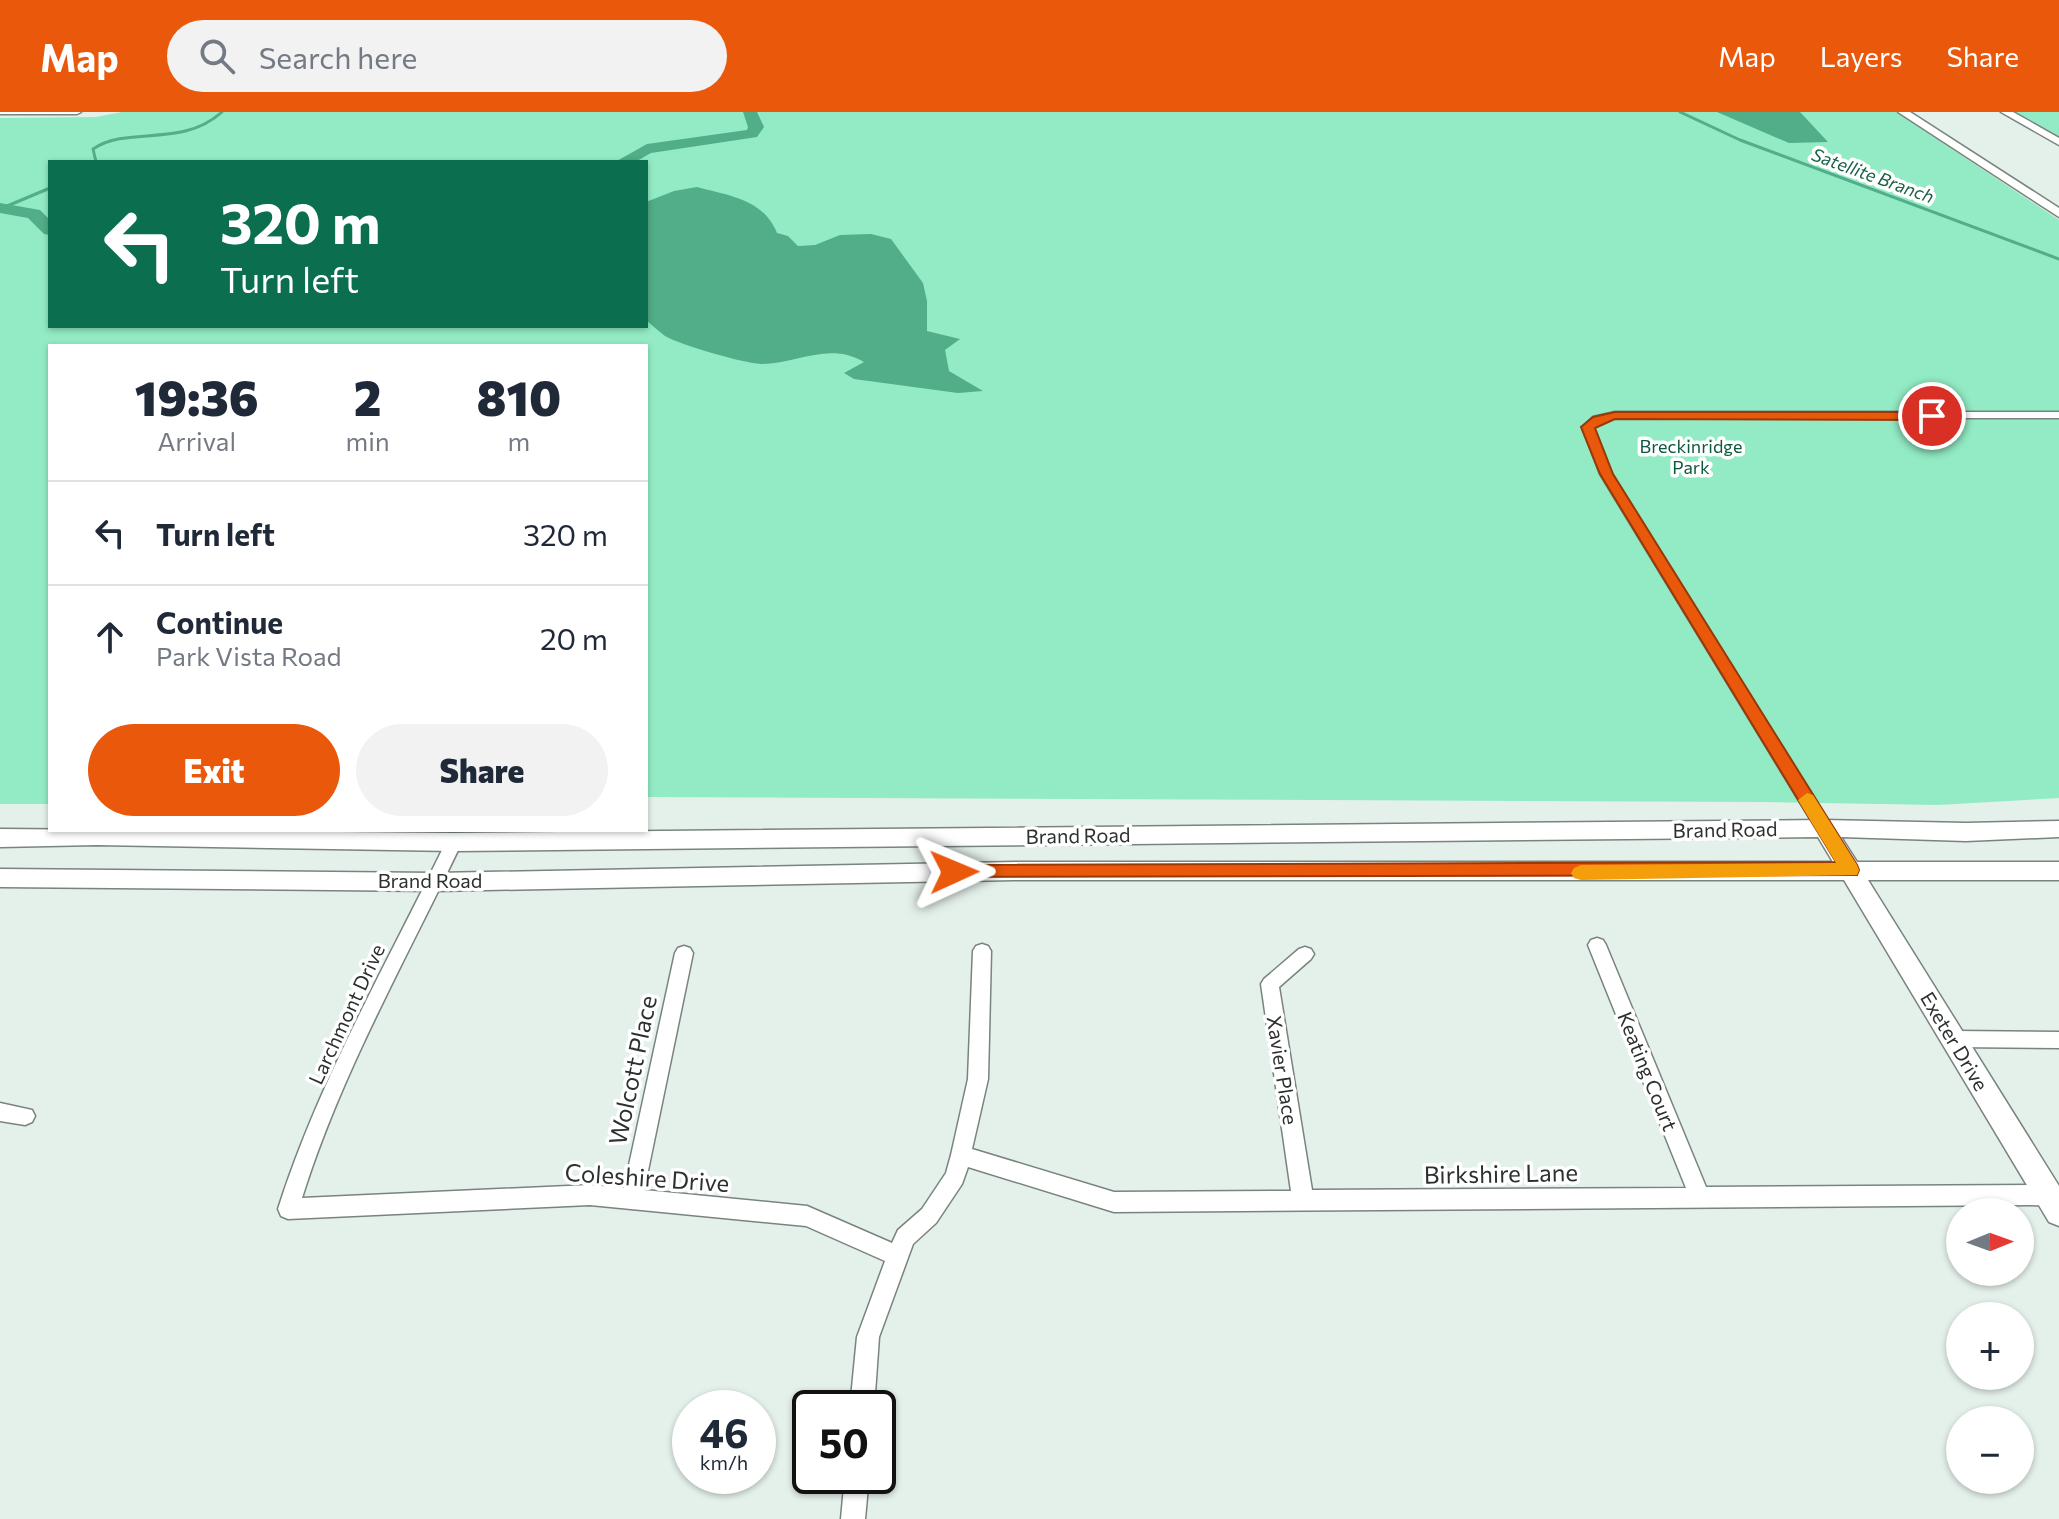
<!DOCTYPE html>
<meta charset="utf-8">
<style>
:root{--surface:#fff;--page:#f2f2f3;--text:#1f2937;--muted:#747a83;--line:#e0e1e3;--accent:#ea580c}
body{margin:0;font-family:Commissioner,sans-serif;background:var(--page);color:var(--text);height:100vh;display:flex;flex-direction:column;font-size:30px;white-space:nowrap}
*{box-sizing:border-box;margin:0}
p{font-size:26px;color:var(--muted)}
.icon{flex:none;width:44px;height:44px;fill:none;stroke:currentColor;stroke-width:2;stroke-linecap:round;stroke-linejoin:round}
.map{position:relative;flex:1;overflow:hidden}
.panel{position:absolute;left:48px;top:232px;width:600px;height:488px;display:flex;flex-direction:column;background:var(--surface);border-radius:0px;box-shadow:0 2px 6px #0004}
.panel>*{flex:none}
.guide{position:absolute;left:48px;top:48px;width:600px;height:168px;border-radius:0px;box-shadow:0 2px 6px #0004;background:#0b6e4f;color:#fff;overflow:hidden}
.needle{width:52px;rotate:89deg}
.fabs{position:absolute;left:1946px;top:1086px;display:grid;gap:16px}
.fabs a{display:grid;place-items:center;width:88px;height:88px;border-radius:50%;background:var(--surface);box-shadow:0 2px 6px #0004;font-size:40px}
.speed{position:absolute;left:672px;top:1278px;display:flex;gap:16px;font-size:40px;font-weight:700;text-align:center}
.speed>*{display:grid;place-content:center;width:104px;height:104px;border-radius:50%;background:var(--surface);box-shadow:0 2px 6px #0004;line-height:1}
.speed small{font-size:20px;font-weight:400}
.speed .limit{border:4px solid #111;border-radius:12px;background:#fff;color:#111}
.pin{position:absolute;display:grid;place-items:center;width:68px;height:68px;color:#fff;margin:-34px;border:4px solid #fff;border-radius:50%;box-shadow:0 2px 8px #0007}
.me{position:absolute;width:88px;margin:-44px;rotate:89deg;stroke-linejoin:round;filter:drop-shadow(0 0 6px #0008)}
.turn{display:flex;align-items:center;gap:28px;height:168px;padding:0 40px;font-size:36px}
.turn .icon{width:104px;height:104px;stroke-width:2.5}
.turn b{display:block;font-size:56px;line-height:68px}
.eta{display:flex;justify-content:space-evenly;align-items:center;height:136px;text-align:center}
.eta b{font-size:48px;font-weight:800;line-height:56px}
.primary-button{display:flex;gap:16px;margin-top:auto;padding:16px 40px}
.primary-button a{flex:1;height:92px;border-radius:48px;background:var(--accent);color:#fff;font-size:32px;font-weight:800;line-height:92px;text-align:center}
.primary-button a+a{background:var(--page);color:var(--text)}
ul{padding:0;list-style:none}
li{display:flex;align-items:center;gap:24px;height:104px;padding:0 40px;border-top:2px solid var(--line)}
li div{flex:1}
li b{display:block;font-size:30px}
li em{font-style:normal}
header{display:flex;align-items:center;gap:48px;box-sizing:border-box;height:112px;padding:0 40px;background:var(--accent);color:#fff}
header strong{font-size:38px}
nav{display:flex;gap:44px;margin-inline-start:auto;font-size:28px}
.search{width:560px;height:72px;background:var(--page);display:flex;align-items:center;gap:20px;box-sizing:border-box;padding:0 28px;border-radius:44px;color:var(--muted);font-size:30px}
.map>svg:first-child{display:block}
.green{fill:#92ebc4;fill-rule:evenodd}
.water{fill:#51ae88}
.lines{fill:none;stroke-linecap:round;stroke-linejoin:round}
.stream{stroke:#51ae88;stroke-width:3}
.river{fill:#51ae88;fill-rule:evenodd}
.street-casing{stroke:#79847e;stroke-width:3}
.secondary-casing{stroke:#79847e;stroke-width:3}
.street{fill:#fff;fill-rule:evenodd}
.secondary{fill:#fff;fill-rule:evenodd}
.route{fill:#ea580c;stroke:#983908;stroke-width:2}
.slow{fill:#f59e0b}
.labels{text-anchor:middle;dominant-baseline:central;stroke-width:7;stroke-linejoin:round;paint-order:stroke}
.far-water-label{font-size:18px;font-style:italic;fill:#1b6147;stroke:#fff}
.far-park-label{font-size:18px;fill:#0d583e;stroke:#fff}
.street-label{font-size:20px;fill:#2c312f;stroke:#fff}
.near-street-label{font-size:24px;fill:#2c312f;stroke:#fff}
</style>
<header>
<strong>Map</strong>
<div class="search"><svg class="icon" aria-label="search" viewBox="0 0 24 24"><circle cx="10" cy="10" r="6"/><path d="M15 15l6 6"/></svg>Search here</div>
<nav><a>Map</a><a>Layers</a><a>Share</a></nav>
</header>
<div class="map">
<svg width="2059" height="1407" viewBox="0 0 2059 1407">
<rect width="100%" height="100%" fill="#e4f0ea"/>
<g class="green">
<path d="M122,0H1896L2059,108V686L1938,693L1763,690L646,685V234H50V692H0V6L96,5ZM50,50H646V214H50Z"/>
<polygon points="2014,0 2059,0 2059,25"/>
</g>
<g class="water">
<polygon points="1717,0 1800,0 1828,30 1789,31"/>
<path d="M697,75C730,84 763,87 777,121L788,124L798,134L815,133L840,123L871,122L891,127L923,171L927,189V219L960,227L945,238L949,259L983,279L958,281L854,267L844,261L864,250C830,229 796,252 761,252C743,251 680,233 665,224C658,219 652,213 646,208V90L674,79Z"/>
</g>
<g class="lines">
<g class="stream">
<polyline points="1680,0 1740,28 2059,147"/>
<path d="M96,50L93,37C127,13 181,37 222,0"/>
<polyline points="0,97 50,76"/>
</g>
<g class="river">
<polygon points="743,0 757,0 764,15 757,25 651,41 635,50 615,50 647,32 747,18 748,15"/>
<polygon points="0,91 40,98 50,108 50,123 44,122 28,106 0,101"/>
</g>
<g class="street-casing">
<g id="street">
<polygon points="0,0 81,0 77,2 0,2"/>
<polygon points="1615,300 2059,300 2059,306 1615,306 1601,309 1594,316 1612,362 1830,712 1832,716 1830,720 1818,720 1600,362 1582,315 1593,305"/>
<path d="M454,724L460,726L462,730C406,848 341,961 302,1086L590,1073L624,1076L675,841L678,836L684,834L690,836L693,841L644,1078L807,1094L892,1131L898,1118L922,1097L946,1061L951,1043L968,967L973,839L976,834L982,832L988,834L991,839L988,967L972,1037L1114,1080L1291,1079L1261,872L1264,867L1299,837L1305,835L1311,837L1314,842L1311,847L1279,875L1312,1078L1686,1076L1588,833L1591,828L1597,826L1603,828L1606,833L1706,1075L2049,1073L2056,1076L2059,1084L2056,1090L2049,1093L1114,1100L968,1055L962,1072L936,1111L913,1132L879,1225L874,1296H850L857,1225L885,1149L806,1114L590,1093L288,1107L281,1104L278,1097C319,968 387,852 446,730L448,726Z"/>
<polygon points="1954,919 2059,920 2059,936 1954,935 1947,933 1945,927 1947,921"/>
<polygon points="0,991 32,998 35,1004 32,1010 25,1013 0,1009"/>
<polygon points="845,1364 869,1364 865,1407 841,1407"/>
</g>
</g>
<g class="secondary-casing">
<g id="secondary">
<polygon points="1898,0 1910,0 2059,96 2059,105"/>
<polygon points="2001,0 2013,0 2059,26 2059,33"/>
<polygon points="1824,708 1966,711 2059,709 2059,725 1966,729 1841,725 1857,750 2059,750 2059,768 1868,768 2059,1074 2059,1114 2049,1110 1844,768 1015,768 436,779 0,775 0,757 436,761 1015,750 1833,750 1818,725 454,739 97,733 0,735 0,717 454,721"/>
</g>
</g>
<use href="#street" class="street"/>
<use href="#secondary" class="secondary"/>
</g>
<polygon class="route" points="1615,300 1932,300 1938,304 1932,308 1615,307 1595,316 1613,362 1857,753 1859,758 1857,763 947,765 944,760 947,755 954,753 1836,750 1600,362 1581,315 1593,305"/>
<polygon class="slow" points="1807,681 1813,683 1857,753 1859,758 1857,763 1581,768 1574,766 1571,761 1574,756 1581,753 1836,751 1798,688"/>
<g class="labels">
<g class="far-water-label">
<text transform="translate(1873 63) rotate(20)">Satellite Branch</text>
</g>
<g class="far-park-label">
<text x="1691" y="334">Breckinridge<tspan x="1691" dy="21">Park</tspan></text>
</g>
<g class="street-label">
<text transform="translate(1725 717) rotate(-1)">Brand Road</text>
<text transform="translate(1078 723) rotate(-1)">Brand Road</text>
<text x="430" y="768">Brand Road</text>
<text transform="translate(346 902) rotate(-65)">Larchmont Drive</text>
<text transform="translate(1955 929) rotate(59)">Exeter Drive</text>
<text transform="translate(1283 958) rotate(81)">Xavier Place</text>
<text transform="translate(1648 959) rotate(68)">Keating Court</text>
</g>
<g class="near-street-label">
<text transform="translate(632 958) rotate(-78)">Wolcott Place</text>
<text transform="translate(1501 1061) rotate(-1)">Birkshire Lane</text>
<text transform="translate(647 1065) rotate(4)">Coleshire Drive</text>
</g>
</g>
</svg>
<div class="fabs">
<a><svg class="needle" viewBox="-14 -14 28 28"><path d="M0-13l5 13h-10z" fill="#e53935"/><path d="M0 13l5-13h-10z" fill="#747a83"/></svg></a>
<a>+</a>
<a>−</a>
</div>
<div class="speed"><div>46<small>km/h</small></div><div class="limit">50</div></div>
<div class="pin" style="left:1932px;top:304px;background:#d93025"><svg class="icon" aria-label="arrive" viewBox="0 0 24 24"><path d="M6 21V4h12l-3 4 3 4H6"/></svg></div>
<svg class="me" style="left:954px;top:760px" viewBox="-20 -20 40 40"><path d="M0-17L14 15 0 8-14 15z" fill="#ea580c" stroke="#fff" stroke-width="4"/></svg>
<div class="guide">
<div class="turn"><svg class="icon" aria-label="left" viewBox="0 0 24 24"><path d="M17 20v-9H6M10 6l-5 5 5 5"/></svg><div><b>320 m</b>Turn left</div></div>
</div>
<section class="panel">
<div class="eta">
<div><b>19:36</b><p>Arrival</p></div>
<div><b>2</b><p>min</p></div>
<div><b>810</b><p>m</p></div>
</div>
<ul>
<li><svg class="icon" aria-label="left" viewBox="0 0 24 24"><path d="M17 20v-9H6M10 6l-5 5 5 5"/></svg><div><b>Turn left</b></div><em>320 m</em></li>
<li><svg class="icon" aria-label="ahead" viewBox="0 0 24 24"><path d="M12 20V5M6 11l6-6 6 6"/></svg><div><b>Continue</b><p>Park Vista Road</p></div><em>20 m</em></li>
</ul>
<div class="primary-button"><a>Exit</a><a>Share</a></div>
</section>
</div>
